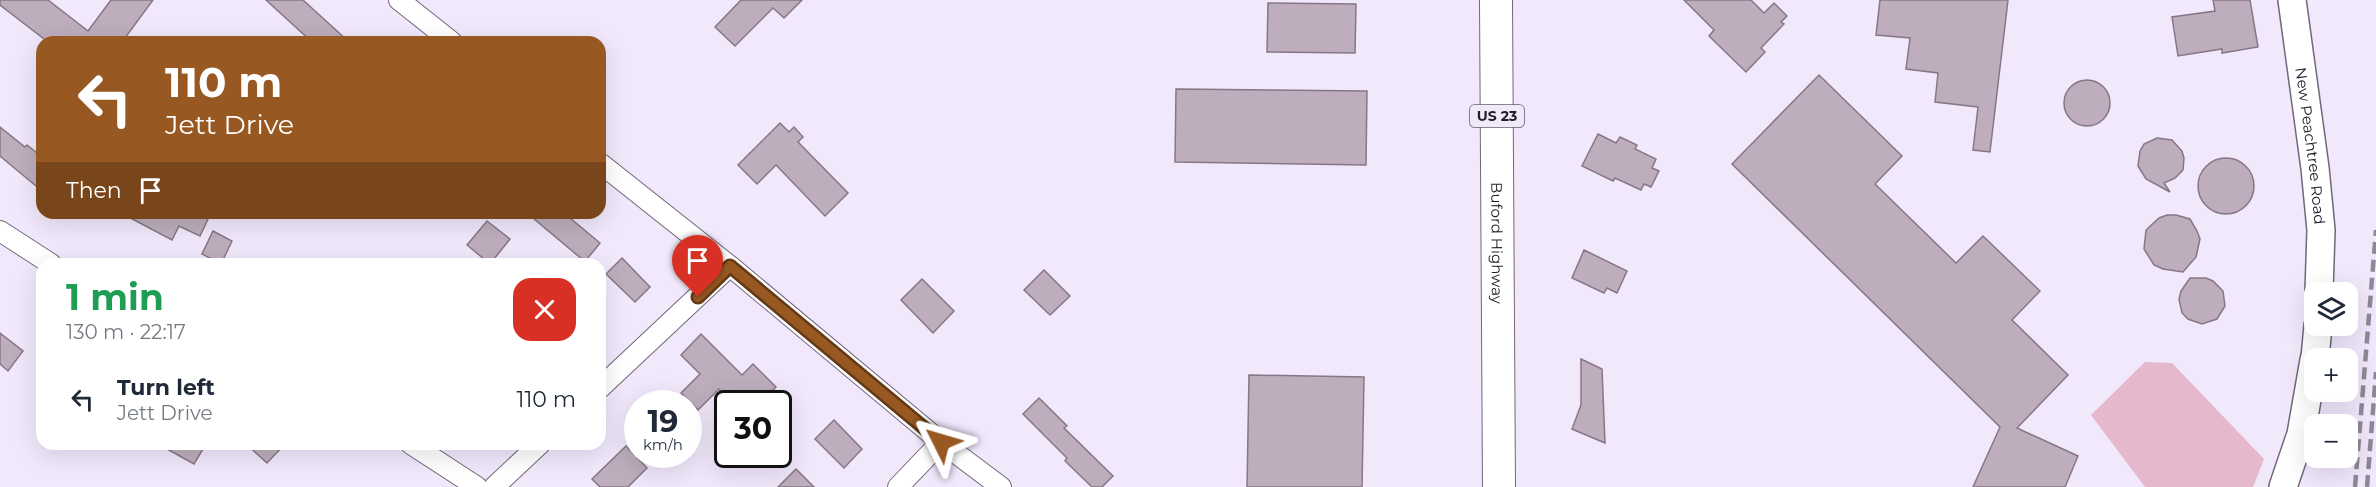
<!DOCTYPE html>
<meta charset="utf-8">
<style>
:root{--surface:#fff;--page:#f2f2f3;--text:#1f2937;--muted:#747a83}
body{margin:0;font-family:Montserrat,sans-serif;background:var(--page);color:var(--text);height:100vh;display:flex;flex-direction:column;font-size:22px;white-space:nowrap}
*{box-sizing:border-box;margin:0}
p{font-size:20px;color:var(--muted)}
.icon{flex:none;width:33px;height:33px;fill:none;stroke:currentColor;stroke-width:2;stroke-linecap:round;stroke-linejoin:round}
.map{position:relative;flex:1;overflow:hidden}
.side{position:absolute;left:36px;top:258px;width:570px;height:192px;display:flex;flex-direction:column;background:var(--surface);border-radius:18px;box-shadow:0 6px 24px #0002}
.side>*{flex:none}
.banner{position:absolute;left:36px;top:36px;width:570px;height:183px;border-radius:18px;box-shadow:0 6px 24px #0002;background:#985822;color:#fff;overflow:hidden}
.controls{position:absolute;left:2304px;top:282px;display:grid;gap:12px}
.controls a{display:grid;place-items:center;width:54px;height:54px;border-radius:12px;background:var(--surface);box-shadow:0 6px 24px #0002;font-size:30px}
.speed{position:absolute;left:624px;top:390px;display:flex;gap:12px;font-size:30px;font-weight:700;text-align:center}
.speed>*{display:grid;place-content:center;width:78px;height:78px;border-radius:50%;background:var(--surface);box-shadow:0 6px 24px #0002;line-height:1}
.speed small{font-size:15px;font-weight:400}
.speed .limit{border:3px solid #111;border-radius:9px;background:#fff;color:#111}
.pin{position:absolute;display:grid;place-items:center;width:51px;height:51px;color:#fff;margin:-62px -26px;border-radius:50% 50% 50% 0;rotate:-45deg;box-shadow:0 0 6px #0007}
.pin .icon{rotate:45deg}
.me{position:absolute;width:66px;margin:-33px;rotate:310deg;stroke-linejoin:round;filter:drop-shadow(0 0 4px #0008)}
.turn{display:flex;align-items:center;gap:21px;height:126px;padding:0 30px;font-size:27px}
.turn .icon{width:78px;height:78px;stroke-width:2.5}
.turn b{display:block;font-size:42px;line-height:51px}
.then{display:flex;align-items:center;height:57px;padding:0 30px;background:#0003;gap:12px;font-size:22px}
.round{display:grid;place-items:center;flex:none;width:63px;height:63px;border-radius:18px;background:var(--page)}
.summary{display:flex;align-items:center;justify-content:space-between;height:102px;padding:0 30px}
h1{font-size:36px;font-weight:700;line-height:45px;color:#1e9e55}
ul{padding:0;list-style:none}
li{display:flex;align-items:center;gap:18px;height:78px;padding:0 30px}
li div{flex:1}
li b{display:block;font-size:22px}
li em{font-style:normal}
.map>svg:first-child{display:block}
.green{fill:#e5b8cb}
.building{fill:#beaebd;stroke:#877786;stroke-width:1.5}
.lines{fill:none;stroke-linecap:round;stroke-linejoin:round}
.street-casing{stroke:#70687a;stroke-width:22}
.secondary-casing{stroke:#70687a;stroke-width:30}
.primary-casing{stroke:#70687a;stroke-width:34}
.street{stroke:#fff;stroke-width:20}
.secondary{stroke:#fff;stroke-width:27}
.primary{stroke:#fff;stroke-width:32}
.rail{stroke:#8f8896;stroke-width:4.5;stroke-dasharray:12 6;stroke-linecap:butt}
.route-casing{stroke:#633916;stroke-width:15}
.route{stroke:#985822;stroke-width:10}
.labels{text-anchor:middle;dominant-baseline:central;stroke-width:4.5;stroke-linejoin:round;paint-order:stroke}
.shield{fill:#f1e8fc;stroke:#615c67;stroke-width:1.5}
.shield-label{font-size:14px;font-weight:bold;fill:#232027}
.street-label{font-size:15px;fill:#232027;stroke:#f1e8fc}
</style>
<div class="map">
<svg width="2376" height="487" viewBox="0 0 2376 487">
<rect width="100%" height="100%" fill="#f1e8fc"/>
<polygon class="green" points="2145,362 2172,363 2264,459 2253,487 2145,487 2091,415"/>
<g class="building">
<polygon points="0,0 48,0 88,31 111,0 153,0 122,42 48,42 0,5"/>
<polygon points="266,0 303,0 349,42 312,42"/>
<polygon points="741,0 802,0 784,18 773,8 735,46 715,27"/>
<polygon points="1684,0 1751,0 1764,13 1774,3 1787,16 1781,22 1784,24 1761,48 1765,52 1746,72 1709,36 1714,30"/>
<polygon points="1880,0 2008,0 1990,152 1973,150 1978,107 1935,102 1938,73 1906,69 1910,38 1876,35"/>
<polygon points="2213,0 2250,0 2258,47 2222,53 2222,49 2178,56 2172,17 2215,11"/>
<polygon points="1268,3 1356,4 1355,53 1267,52"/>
<polygon points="1819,75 1902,156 1875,184 1956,263 1983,236 2040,291 2012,320 2068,375 2017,428 2078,456 2065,487 1973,487 2000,427 1732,164"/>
<circle cx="2087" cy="103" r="23"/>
<polygon points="1176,89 1367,91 1366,165 1175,162"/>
<polygon points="780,123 789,132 794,127 803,137 798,142 848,193 825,216 776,165 757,184 738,165"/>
<polygon points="0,127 25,147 27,145 42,157 42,191 0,156"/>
<polygon points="1598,134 1616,143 1620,137 1637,145 1635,149 1656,159 1652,168 1659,171 1651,187 1644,184 1641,190 1615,178 1613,181 1582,166"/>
<polygon points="2157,138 2172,140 2182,151 2184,158 2183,170 2175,178 2164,183 2170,192 2146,179 2138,166 2140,151 2144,144"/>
<circle cx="2226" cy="186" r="28"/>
<polygon points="121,213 196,213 208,219 200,236 179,226 172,240"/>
<polygon points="527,213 564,213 600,243 583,264 583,260"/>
<polygon points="2167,215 2176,215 2190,219 2197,231 2200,239 2196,257 2183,272 2163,269 2154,265 2144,249 2146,230 2159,218"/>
<polygon points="487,221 510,239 490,264 467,245"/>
<polygon points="213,231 232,241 221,264 202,254"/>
<polygon points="1584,250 1627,271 1617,293 1607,288 1604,293 1572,278"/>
<polygon points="622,258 650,287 635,302 606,274"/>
<polygon points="1044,270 1070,296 1050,315 1024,290"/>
<polygon points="2190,278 2206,278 2213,281 2223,291 2225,306 2217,319 2202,324 2188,319 2182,313 2179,299 2181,291"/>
<polygon points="922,279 954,311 933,333 901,300"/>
<polygon points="0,333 23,351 8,371 0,364"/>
<polygon points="701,334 742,375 753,364 776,387 759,404 734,404 719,389 698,410 681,393 700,374 681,355"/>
<polygon points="1581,359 1602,369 1605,443 1572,429 1581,405"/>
<polygon points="1249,375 1364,377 1362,487 1247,487"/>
<polygon points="1039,398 1067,426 1064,428 1113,476 1102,487 1092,487 1065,461 1067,458 1023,414"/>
<polygon points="834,420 862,449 844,468 815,439"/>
<polygon points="158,444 206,444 194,464"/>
<polygon points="246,444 285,444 267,463"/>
<polygon points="626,446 647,468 628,487 600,487 592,479"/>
<polygon points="796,469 814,487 778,487"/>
</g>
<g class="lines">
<g class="street-casing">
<g id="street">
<polyline points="399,0 452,42"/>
<polyline points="600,163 730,266 941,442 1001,487"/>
<polyline points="0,231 51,264"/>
<polyline points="600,388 730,266"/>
<polyline points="411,444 477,487"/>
<polyline points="494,487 540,444"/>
<polyline points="898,487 941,442"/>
</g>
</g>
<g class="secondary-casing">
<g id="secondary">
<path id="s1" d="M2292,0L2315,168L2321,230L2319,292"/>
<polyline points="2315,358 2318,326"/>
<polyline points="2283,487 2301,434 2314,360"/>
</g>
</g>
<g class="primary-casing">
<g id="primary">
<path id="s2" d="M1496,0L1499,487"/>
</g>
</g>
<use href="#street" class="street"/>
<use href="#secondary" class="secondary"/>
<use href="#primary" class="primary"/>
<g class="rail">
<polyline points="2355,487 2376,230"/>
<polyline points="2367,487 2376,372"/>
</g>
</g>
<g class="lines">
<g class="route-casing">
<polyline id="route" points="698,297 730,266 941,442"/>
</g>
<use href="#route" class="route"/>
</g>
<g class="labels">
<rect class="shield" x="1470" y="105" width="54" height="22" rx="4.5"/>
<g class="shield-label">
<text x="1497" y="116">US 23</text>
</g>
<g class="street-label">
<text stroke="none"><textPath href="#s1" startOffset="147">New Peachtree Road</textPath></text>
<text stroke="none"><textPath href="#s2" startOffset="243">Buford Highway</textPath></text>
</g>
</g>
</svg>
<div class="controls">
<a><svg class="icon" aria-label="layers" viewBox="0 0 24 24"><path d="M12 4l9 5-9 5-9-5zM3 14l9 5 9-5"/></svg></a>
<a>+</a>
<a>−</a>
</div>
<div class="speed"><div>19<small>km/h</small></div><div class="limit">30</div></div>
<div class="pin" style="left:698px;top:297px;background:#d93025"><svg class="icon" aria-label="arrive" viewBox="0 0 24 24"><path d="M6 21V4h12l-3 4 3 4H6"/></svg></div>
<svg class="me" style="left:941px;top:442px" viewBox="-20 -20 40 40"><path d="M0-17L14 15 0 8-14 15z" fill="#985822" stroke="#fff" stroke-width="4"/></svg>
<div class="banner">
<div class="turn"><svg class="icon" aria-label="left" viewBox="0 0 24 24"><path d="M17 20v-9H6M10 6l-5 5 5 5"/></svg><div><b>110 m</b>Jett Drive</div></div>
<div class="then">Then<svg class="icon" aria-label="arrive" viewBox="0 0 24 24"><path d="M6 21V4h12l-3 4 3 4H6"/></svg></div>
</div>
<section class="side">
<div class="summary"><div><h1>1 min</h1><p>130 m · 22:17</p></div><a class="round" style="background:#d93025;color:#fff"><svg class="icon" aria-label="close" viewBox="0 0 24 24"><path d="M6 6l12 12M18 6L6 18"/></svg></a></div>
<ul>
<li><svg class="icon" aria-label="left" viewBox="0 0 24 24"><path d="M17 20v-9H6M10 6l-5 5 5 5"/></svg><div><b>Turn left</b><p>Jett Drive</p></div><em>110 m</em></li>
</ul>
</section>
</div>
